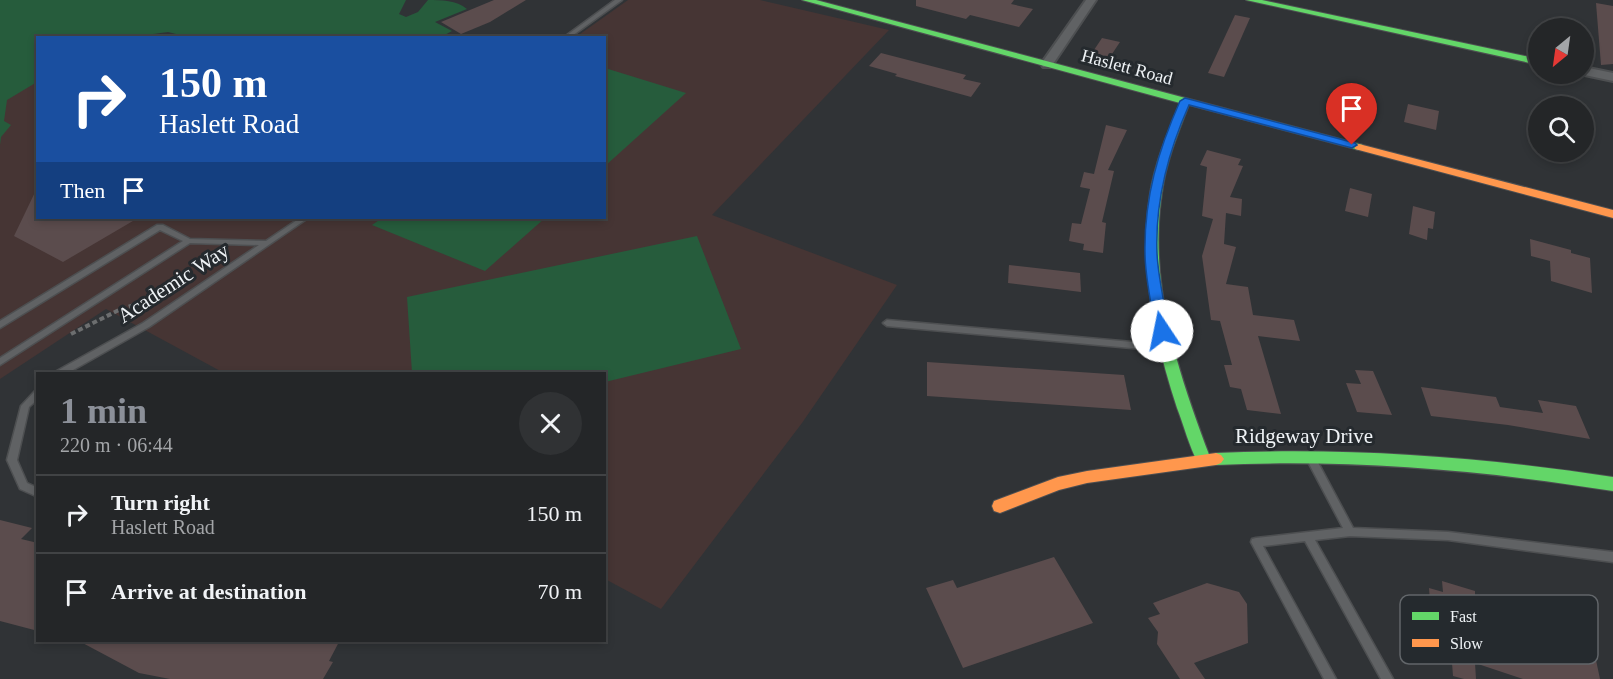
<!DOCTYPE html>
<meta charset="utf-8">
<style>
:root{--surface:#242628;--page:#303234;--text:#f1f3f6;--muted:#a3a5a8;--line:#414345;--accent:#8c9099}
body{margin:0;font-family:Georgia,serif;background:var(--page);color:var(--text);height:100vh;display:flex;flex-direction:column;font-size:22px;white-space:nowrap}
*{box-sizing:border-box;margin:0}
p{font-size:20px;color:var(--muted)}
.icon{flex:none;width:33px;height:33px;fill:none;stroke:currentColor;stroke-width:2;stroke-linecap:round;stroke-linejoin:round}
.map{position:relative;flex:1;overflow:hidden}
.details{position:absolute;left:36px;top:372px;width:570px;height:270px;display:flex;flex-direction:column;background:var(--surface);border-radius:0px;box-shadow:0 3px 9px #0003,0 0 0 2px var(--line)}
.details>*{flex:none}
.guide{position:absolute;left:36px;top:36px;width:570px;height:183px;border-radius:0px;box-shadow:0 3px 9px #0003,0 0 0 2px var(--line);background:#1a4fa0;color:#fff;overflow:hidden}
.needle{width:39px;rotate:209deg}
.controls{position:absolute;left:1528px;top:18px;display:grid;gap:12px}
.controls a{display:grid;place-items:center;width:66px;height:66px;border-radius:50%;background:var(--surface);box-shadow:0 3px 9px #0003,0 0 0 2px var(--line);font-size:30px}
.pin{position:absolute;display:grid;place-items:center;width:51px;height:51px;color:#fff;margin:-62px -26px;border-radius:50% 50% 50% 0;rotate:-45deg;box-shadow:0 0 6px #0007}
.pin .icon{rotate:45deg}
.me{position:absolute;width:66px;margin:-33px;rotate:349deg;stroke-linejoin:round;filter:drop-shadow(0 0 4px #0008)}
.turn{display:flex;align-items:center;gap:21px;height:126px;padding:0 24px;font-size:27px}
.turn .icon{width:78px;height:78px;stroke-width:2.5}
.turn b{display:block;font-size:42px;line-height:51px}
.then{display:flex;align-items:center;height:57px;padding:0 24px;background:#0003;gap:12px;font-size:22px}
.round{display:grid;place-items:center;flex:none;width:63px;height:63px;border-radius:32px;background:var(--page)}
.headline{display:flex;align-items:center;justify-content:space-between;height:102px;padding:0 24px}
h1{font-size:36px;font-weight:800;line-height:45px;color:var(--accent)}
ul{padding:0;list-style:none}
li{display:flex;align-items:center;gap:18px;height:78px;padding:0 24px;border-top:2px solid var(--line)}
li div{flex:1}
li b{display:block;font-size:22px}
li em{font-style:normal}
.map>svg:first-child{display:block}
.education{fill:#463534}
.green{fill:#265c3c}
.building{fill:#5b4c4d}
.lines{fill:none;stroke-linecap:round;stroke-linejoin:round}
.lane-casing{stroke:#4d4f51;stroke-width:3}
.street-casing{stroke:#4d4f51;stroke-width:4}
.fast-casing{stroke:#4d4f51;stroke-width:2}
.slow-casing{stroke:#4d4f51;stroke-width:2}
.path{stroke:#6c6e6f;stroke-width:4;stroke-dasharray:5 3;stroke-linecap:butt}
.lane{fill:#606264;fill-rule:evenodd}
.street{fill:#606264;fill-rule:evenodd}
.fast{fill:#63d668;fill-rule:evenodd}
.slow{fill:#ff974d;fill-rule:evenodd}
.route{fill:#1a73e8;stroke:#114b97;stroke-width:1.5}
.labels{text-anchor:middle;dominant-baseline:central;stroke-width:6;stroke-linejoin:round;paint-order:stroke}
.far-street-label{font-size:18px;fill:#eff3f6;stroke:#252a2e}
.street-label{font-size:21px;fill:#eff3f6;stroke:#252a2e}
.key{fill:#252a2e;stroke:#62666a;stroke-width:1.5}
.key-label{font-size:16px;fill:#eff3f6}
</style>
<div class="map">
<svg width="1613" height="679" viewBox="0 0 1613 679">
<rect width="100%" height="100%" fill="#303336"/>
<polygon class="education" points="628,0 760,0 889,30 712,215 897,285 802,423 661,609 605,579 604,374 224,373 106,309 0,379 0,81 37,63 38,218 604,218 604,38 576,37"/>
<g class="green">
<path d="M0,0H406L399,14L406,17L418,12L428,0C442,0 456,0 467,9L435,22L452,31L441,37L192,38L168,32L124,38H38L37,82L7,100L4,121L11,125L1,137L0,145Z"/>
<polygon points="605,68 686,93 605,166 604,69"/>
<polygon points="382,218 545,218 485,271 372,225"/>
<polygon points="697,236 741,349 605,382 604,374 412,373 407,297"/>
</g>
<g class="building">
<polygon points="494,0 526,0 490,22 461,34 441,22"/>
<polygon points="916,0 1014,0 1011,4 1033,9 1019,27 970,15 966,19 916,6"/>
<polygon points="1596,3 1613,6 1613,64 1601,65"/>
<polygon points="1235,15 1250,18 1224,77 1208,73"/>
<polygon points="1102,38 1120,42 1110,57 1092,53"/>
<polygon points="881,53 966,75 963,79 981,83 971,97 895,76 897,74 869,66"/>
<polygon points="1408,104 1439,111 1436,130 1404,122"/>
<polygon points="1106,125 1127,130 1108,170 1114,171 1102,222 1106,223 1103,253 1083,250 1084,244 1069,241 1072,223 1081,224 1090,189 1080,187 1084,172 1094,174"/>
<polygon points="1207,150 1241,159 1238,165 1243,166 1230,197 1242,199 1241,216 1226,213 1224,244 1236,247 1226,284 1248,287 1253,315 1294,320 1300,341 1258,336 1281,414 1247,410 1241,389 1230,387 1224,365 1232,365 1220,321 1211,320 1202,256 1213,219 1202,216 1207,167 1200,165"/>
<polygon points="38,186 38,218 138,218 63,262 14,236"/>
<polygon points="1350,188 1372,194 1368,217 1345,211"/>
<polygon points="1413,206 1435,212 1433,229 1428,228 1427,240 1409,234"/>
<polygon points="1530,239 1571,250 1571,253 1590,258 1592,293 1551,281 1550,261 1531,256"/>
<polygon points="1009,265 1080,273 1081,292 1008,283"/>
<polygon points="927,362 1124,375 1131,410 927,396"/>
<polygon points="1355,370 1373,371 1392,415 1357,412 1346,383 1361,384"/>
<polygon points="1421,387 1496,397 1500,407 1543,413 1538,400 1576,406 1590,439 1508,425 1431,416"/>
<polygon points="0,520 32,528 21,539 38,543 38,631 0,621"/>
<polygon points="1054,557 1093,623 963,668 926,588 953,580 957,588"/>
<polygon points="1442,581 1475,591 1475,597 1550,621 1547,603 1569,610 1572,622 1589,627 1600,679 1523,679 1475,663 1476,679 1464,679 1453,676 1452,663 1434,657 1429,588 1443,592"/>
<polygon points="1207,583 1239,592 1247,604 1248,643 1194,663 1205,679 1180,679 1157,644 1158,632 1148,618 1160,614 1153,603"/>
<polygon points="77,640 340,640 329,661 333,662 323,679 170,679 139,673"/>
</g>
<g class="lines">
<g class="lane-casing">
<g id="lane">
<polygon points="615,0 622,0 569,38 563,38"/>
<polygon points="300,218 308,218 149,327 66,374 54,374 55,372 143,323 259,245 190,243 0,365 0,358 183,241 160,230 0,328 0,321 157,225 163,225 190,239 266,241"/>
<polygon points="887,320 1165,345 1169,348 1165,351 887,326 883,323"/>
<polygon points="38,390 38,399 29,407 17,460 27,483 38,488 38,497 20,489 7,460 21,406 35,391"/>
<polygon points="1311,454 1314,455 1353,528 1448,532 1613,552 1613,562 1448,540 1350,536 1315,540 1393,679 1381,679 1305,541 1263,546 1336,679 1324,679 1251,542 1252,539 1256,538 1343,528 1306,458 1308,455"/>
</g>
</g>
<g class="street-casing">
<g id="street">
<polygon points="1086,0 1096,0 1051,67 1043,67 1041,64"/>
<polygon points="1584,67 1613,73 1613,81 1580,74 1584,74"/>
</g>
</g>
<g class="fast-casing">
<g id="fast">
<path d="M802,0H816L1363,145V149L1359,150L1189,105C1178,133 1166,162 1162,193C1148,284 1178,372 1210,457L1216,453C1350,447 1481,457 1613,477V491C1481,470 1350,459 1216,465L1210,461L1203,465L1198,463C1189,446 1184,426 1177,408C1154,338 1139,266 1150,193C1155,162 1168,132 1180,103Z"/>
<polygon points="1246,0 1262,0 1539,59 1539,65"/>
</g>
</g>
<g class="slow-casing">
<g id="slow">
<polygon points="1359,144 1613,210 1613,218 1355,149 1355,145"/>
<polygon points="1216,453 1221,455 1224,459 1221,463 1216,465 1087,483 1059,490 1000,513 994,511 992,506 994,501 1058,477 1087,471"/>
</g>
</g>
<polyline class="path" points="71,334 119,310 166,294"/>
<use href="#lane" class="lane"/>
<use href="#street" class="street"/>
<use href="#fast" class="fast"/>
<use href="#slow" class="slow"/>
</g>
<path class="route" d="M1185,98L1355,143L1357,145L1352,148L1189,105C1168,152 1155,201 1157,253C1158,278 1165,305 1169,331L1162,336L1155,331C1152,305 1145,278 1145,253C1144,198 1158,151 1180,101Z"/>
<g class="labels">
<g class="far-street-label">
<text transform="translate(1127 67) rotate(15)">Haslett Road</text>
</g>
<g class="street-label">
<text transform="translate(173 283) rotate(-33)">Academic Way</text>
<text x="1304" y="436">Ridgeway Drive</text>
</g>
</g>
<rect x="1400" y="595" width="198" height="69" rx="9" class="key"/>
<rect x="1412" y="612" width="27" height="8" fill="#63d668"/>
<rect x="1412" y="639" width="27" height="8" fill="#ff974d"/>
<g class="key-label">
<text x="1450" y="622">Fast</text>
<text x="1450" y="649">Slow</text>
</g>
</svg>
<div class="controls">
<a><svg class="needle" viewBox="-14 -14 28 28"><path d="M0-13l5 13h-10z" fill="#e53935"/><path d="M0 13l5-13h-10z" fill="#a3a5a8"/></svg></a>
<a><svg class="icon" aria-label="search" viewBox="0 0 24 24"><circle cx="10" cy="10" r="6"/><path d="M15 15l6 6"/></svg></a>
</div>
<div class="pin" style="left:1352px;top:145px;background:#d93025"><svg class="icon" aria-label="arrive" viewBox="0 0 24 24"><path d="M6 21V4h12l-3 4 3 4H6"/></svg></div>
<svg class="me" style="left:1162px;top:331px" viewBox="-20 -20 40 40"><circle r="19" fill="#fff"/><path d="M0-13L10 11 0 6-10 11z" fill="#1a73e8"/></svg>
<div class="guide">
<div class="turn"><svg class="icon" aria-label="right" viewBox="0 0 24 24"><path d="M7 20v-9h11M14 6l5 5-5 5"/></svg><div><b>150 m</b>Haslett Road</div></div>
<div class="then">Then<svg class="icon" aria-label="arrive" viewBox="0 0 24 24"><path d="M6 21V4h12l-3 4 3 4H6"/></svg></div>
</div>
<section class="details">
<div class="headline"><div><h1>1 min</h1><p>220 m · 06:44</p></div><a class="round"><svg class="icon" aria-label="close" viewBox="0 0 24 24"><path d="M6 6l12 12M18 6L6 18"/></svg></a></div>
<ul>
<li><svg class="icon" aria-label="right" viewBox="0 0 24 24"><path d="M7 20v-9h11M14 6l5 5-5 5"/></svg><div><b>Turn right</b><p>Haslett Road</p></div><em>150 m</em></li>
<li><svg class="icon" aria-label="arrive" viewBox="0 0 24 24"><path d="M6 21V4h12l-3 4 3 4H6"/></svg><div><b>Arrive at destination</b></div><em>70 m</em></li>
</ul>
</section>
</div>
